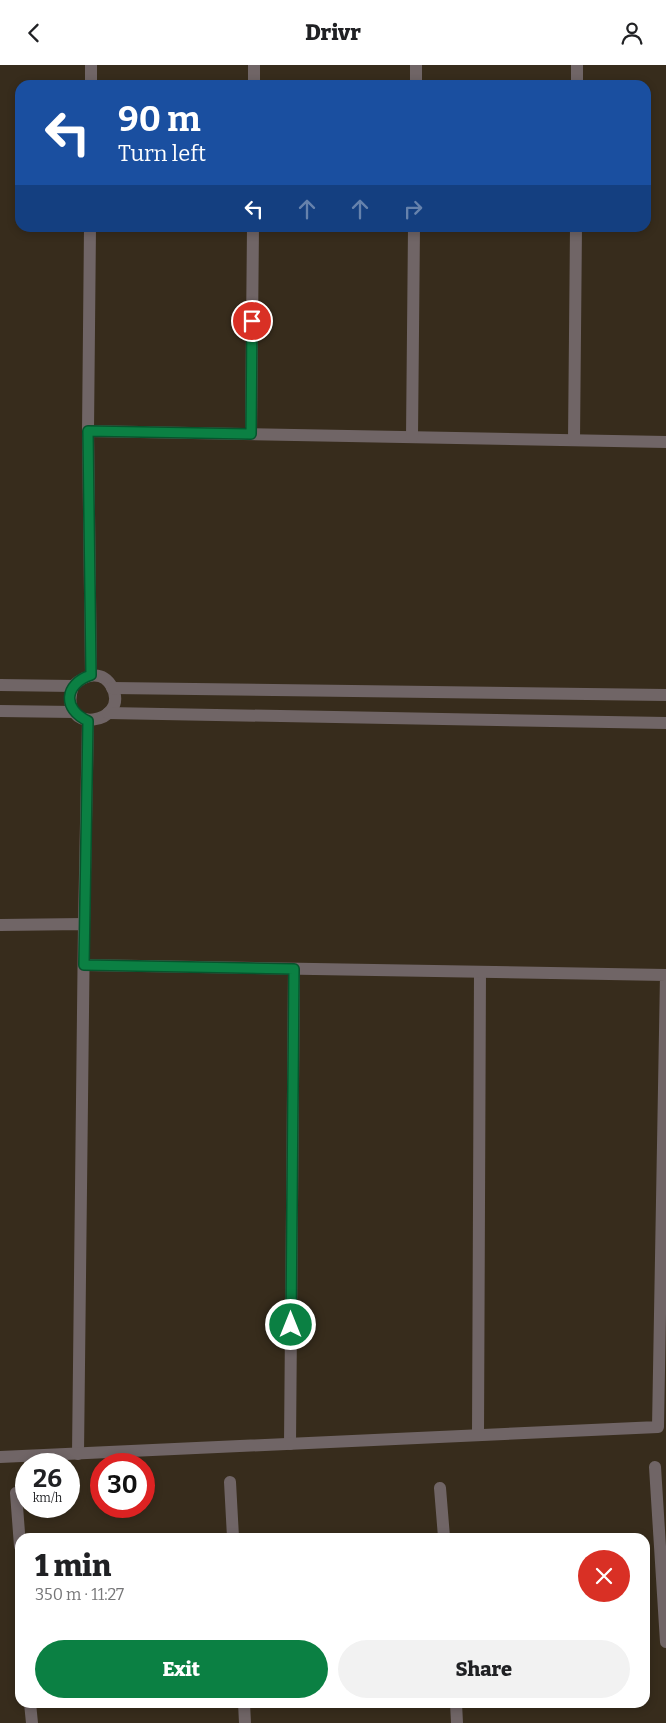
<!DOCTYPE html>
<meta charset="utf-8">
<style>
:root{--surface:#fff;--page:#f2f2f2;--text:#202124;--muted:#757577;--accent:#0b8043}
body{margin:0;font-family:Bitter,serif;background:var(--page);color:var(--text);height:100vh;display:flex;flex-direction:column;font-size:19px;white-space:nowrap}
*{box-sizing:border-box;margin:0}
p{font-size:16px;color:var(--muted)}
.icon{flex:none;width:28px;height:28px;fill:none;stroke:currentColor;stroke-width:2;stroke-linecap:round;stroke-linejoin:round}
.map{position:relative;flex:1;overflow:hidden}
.details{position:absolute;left:15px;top:1468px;width:635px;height:175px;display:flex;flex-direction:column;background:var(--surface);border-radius:15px;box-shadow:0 2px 8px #0003}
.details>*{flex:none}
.hud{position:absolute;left:15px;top:15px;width:636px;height:152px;border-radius:15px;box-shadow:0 2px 8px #0003;background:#1a4fa0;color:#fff;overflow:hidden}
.speed{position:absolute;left:15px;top:1388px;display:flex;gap:10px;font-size:25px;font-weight:700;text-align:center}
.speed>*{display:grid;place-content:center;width:65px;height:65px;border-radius:50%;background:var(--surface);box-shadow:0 2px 8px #0003;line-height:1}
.speed small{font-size:12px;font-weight:400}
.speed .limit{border:8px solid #d22;background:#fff;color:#111}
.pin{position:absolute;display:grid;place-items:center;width:42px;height:42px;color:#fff;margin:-21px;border:2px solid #fff;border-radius:50%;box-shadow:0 1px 5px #0007}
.me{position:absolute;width:55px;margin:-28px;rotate:0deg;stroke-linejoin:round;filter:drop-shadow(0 0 4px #0008)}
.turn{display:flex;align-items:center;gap:18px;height:105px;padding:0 20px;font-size:22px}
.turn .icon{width:65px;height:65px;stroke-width:2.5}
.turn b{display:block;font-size:35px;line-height:42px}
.lanes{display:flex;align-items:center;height:48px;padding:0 20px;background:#0003;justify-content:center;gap:25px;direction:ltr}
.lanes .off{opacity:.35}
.round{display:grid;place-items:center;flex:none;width:52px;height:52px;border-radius:26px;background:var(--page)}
.summary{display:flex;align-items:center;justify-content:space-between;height:85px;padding:0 20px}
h1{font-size:30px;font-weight:800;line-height:38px}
.primary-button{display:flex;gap:10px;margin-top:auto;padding:10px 20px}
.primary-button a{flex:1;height:58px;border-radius:30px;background:var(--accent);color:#fff;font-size:20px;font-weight:800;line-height:58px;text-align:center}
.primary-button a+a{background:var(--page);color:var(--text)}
header{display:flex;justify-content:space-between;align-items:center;height:65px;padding:0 20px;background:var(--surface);font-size:22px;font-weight:800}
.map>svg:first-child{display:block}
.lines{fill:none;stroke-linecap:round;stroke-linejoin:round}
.minor{stroke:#706566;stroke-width:12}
.route-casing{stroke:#07532c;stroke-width:12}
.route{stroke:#0b8043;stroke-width:9}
</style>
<header><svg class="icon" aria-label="back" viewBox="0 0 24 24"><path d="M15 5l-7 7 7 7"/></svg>Drivr<svg class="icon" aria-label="person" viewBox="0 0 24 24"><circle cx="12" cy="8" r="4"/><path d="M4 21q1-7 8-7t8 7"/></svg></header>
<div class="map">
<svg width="666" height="1658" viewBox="0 0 666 1658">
<rect width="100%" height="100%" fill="#372c1c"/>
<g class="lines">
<g class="minor">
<polyline points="91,20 91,0"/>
<polyline points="254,20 254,0"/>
<polyline points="416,20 416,0"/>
<polyline points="577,20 577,0"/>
<polyline points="90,162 88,366 666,377"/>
<polyline points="88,366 91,610"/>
<polyline points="251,369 253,162"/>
<polyline points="412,372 414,162"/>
<polyline points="574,375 576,162"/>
<path d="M0,620L73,621C84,610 102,604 112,622C131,659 56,672 73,621"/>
<polyline points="112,623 666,630"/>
<polyline points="0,646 74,647"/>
<polyline points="108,648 666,658"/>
<polyline points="84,859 88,656"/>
<polyline points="0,860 84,859 78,1389"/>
<polyline points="478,1370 480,907"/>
<polyline points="290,1379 294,904"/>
<polyline points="0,1392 658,1362 666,910 84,900"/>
<polyline points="655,1402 666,1577"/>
<polyline points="230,1417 233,1472"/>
<polyline points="440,1423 444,1472"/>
<polyline points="16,1428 20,1481"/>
<polyline points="30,1638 32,1658"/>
<polyline points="244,1638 245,1658"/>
<polyline points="456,1638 457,1658"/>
</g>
</g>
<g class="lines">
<g class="route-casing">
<path id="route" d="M252,256L251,369L88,366L91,610C64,619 62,644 88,656L84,900L294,904L291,1260"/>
</g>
<use href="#route" class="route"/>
</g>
</svg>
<div class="speed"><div>26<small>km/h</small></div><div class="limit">30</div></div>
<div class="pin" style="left:252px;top:256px;background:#d93025"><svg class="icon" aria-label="arrive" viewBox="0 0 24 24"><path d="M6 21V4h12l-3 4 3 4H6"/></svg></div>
<svg class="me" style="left:291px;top:1260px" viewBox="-20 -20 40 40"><circle r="17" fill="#0b8043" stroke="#fff" stroke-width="3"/><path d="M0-11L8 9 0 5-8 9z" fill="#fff"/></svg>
<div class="hud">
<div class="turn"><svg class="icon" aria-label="left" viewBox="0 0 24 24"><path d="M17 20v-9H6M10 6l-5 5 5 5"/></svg><div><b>90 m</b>Turn left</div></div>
<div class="lanes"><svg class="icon" aria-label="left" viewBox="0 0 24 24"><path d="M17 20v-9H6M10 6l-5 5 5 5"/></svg><svg class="icon off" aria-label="ahead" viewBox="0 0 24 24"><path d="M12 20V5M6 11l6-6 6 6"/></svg><svg class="icon off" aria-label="ahead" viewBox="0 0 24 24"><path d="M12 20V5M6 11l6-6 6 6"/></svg><svg class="icon off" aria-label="right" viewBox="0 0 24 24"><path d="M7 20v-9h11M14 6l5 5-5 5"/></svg></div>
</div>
<section class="details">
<div class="summary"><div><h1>1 min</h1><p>350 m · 11:27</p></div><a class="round" style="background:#d93025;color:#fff"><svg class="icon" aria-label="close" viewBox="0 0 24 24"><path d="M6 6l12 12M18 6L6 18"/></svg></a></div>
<div class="primary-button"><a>Exit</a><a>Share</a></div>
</section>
</div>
